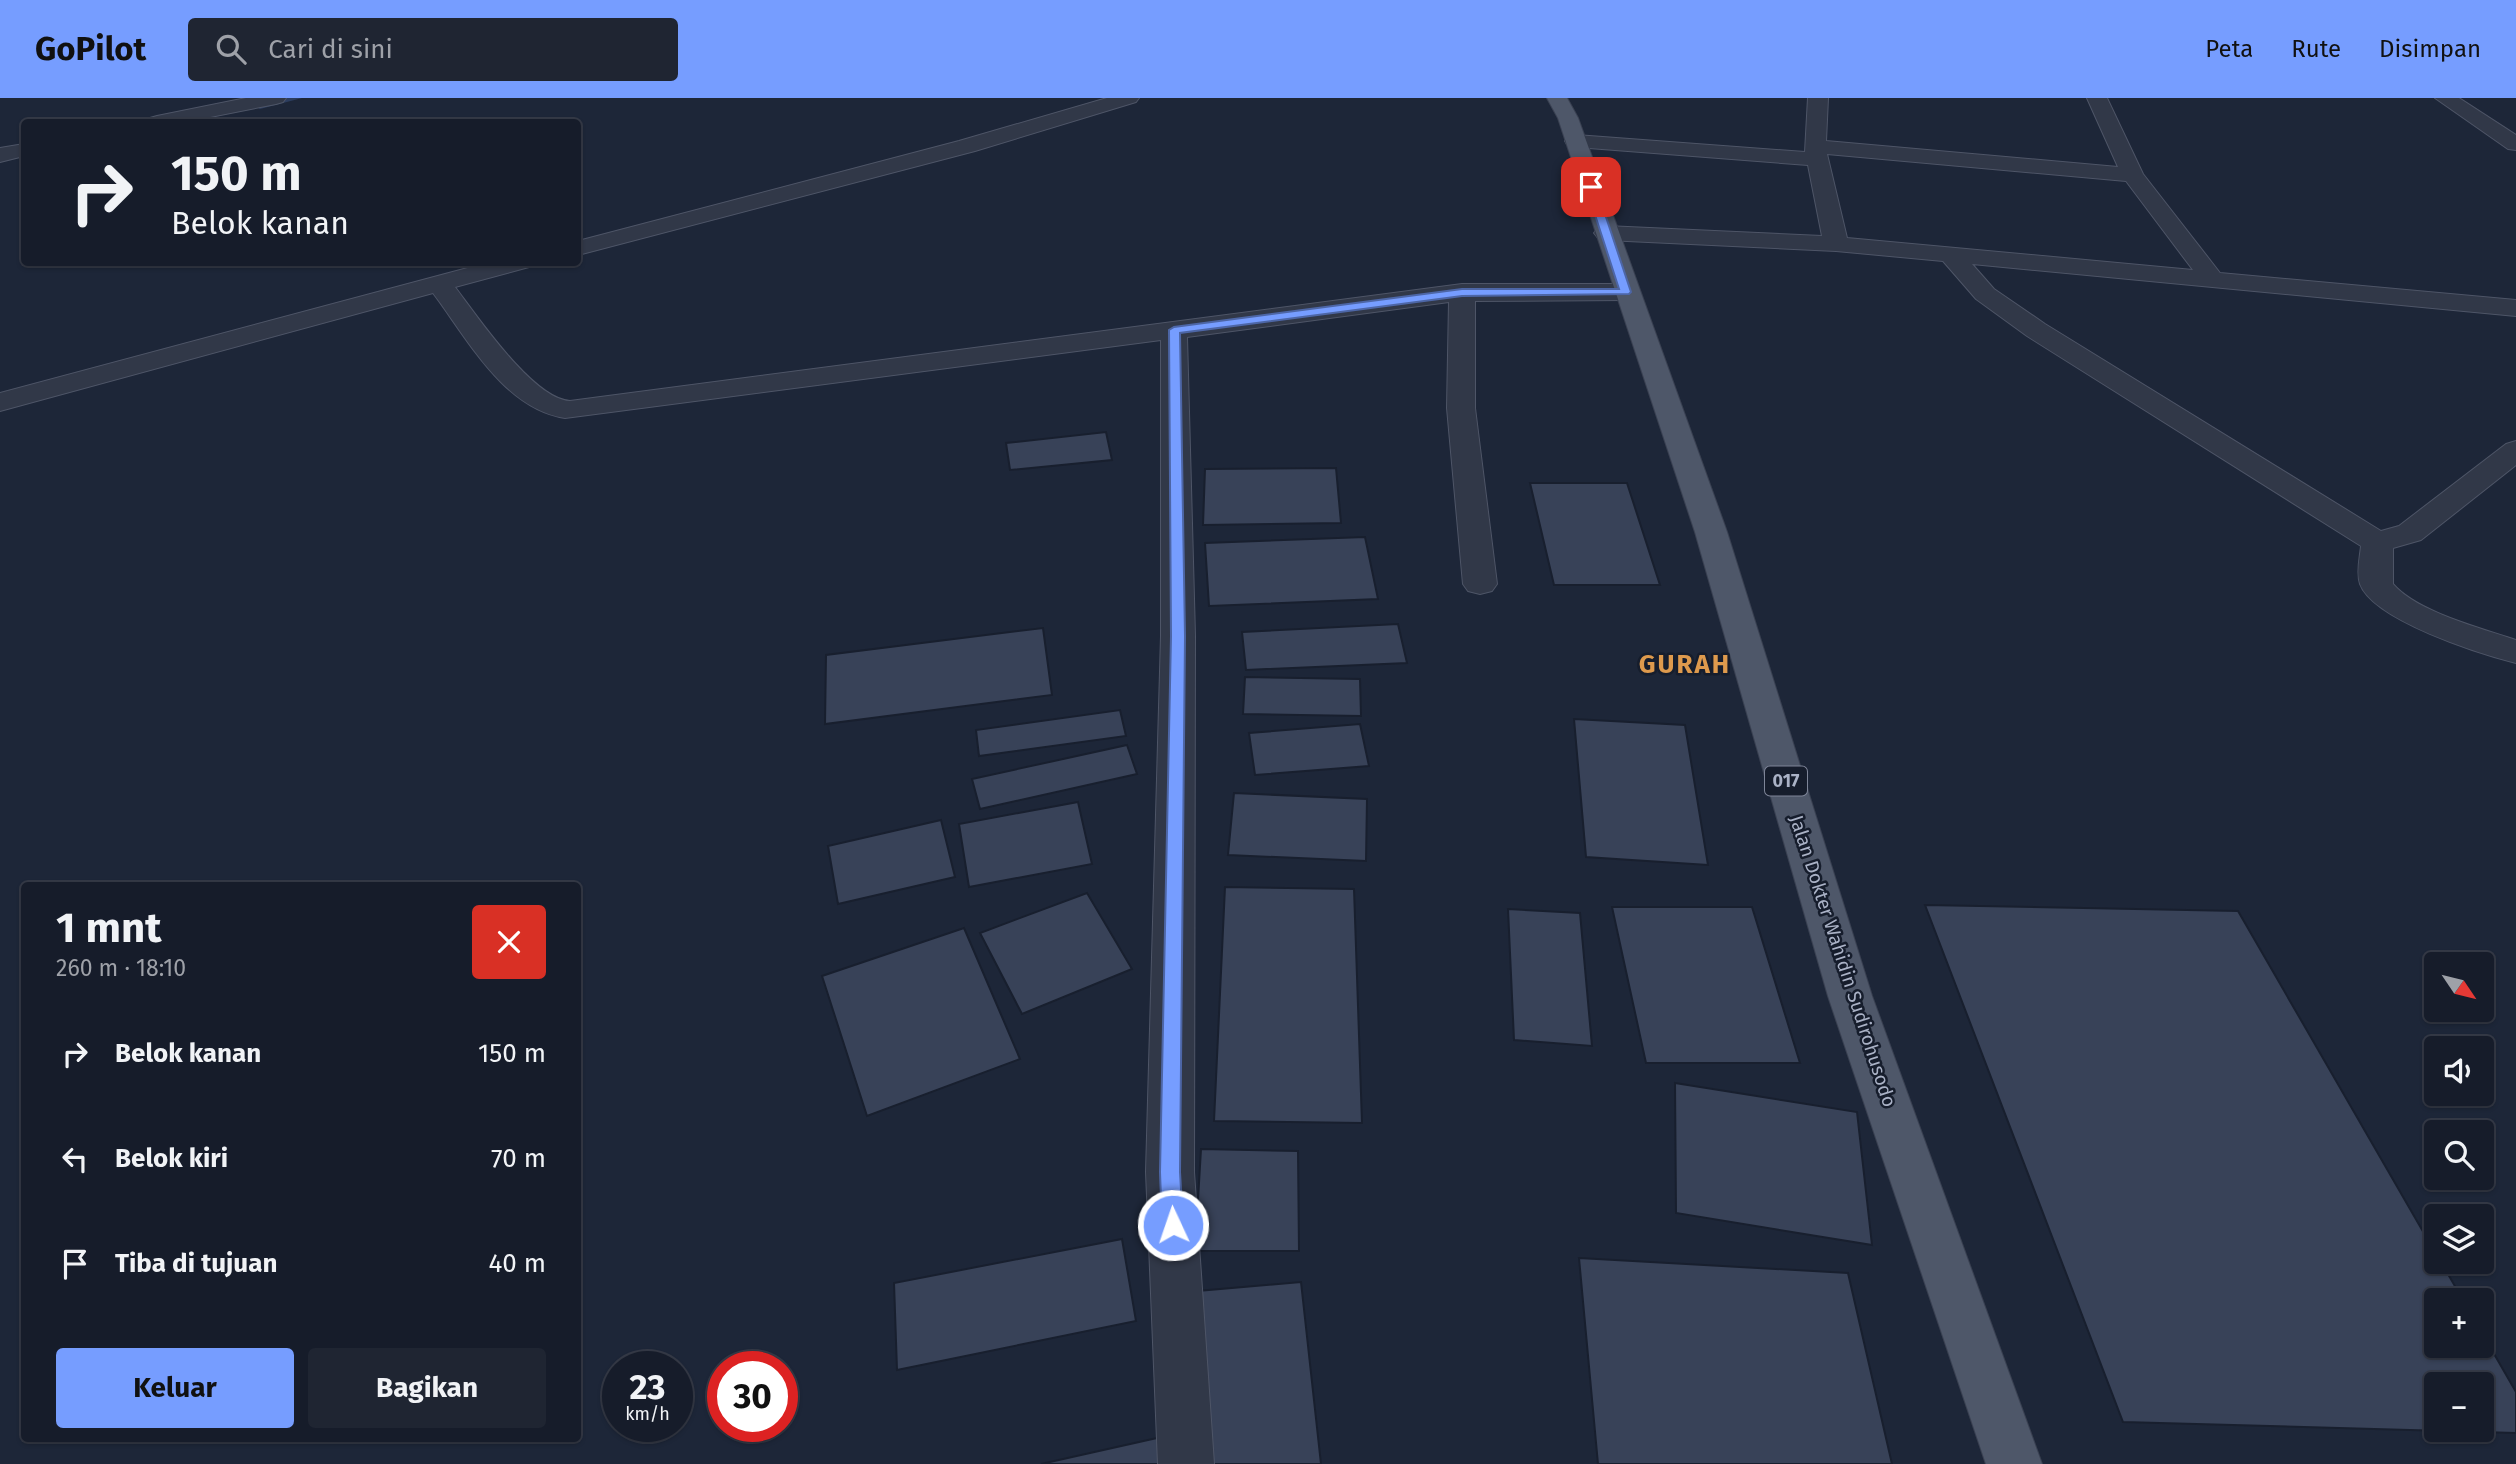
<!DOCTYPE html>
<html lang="id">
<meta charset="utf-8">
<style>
:root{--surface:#161c2a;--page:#1f2532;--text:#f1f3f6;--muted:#9ea1a8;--line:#353a47;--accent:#769dff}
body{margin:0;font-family:"Fira Sans",sans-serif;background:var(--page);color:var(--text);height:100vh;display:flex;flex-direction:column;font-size:26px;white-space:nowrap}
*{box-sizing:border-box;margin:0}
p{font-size:23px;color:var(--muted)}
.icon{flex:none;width:38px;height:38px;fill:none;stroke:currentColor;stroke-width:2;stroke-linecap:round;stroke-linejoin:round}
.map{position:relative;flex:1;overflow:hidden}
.drawer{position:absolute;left:21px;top:784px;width:560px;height:560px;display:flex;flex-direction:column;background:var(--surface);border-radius:7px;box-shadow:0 2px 5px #0004,0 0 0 2px var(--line)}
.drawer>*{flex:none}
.top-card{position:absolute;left:21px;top:21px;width:560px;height:147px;border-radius:7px;box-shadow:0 2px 5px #0004,0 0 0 2px var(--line);background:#161c2a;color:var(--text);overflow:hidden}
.needle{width:46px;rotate:125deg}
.controls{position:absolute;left:2424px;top:854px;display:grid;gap:14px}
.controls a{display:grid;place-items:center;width:70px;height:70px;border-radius:7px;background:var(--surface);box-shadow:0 2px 5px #0004,0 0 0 2px var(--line);font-size:35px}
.speed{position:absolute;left:602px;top:1253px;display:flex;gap:14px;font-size:35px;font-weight:700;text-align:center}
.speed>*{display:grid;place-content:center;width:91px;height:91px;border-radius:50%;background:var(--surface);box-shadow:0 2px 5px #0004,0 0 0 2px var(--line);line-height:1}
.speed small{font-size:18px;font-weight:400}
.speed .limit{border:10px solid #d22;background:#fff;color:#111}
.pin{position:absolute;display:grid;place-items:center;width:60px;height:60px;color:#fff;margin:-30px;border-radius:14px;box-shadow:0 4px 10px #0006}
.me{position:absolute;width:77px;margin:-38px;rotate:357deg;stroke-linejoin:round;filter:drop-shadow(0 0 5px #0008)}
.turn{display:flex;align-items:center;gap:24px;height:147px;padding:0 35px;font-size:32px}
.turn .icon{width:91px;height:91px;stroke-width:2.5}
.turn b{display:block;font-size:49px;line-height:60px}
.round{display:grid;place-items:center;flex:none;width:74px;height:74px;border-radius:7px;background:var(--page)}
.summary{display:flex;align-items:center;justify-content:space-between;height:119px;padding:0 35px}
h1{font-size:42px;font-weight:700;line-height:52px}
.action{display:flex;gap:14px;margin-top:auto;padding:14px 35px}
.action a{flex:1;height:80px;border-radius:7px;background:var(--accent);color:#111;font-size:28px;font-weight:700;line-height:80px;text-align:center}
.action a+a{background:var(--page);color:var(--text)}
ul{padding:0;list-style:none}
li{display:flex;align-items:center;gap:21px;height:105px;padding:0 35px}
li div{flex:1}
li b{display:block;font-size:26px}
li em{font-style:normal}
header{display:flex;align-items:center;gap:42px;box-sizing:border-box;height:98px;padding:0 35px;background:var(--accent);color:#111}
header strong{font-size:33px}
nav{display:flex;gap:38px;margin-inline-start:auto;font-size:24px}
.search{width:490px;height:63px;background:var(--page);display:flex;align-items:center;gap:18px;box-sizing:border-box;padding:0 24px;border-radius:7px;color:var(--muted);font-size:26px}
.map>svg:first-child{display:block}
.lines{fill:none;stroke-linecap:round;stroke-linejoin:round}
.stream{fill:#2c3d5f;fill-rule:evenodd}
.building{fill:#384258;stroke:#181f2e;stroke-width:2;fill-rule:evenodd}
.minor-casing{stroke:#4e5567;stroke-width:2}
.primary-casing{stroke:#3a4152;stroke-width:2}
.minor{fill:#313848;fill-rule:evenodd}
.primary{fill:#4e5769;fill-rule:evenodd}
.route{fill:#769dff;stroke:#4d66a6;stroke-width:2}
.labels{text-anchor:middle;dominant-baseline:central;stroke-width:5;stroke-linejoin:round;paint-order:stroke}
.shield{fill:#161d2c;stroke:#7e8598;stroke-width:2}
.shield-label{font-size:18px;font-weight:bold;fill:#aab2c6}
.street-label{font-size:19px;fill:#aab2c6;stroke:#161d2c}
.district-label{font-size:26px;font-weight:bold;letter-spacing:2px;fill:#de9a4d;stroke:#161d2c}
</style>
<header>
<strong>GoPilot</strong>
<div class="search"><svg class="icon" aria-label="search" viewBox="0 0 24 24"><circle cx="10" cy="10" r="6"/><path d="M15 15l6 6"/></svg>Cari di sini</div>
<nav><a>Peta</a><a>Rute</a><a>Disimpan</a></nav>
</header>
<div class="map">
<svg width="2516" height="1366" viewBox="0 0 2516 1366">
<rect width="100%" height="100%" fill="#1d2638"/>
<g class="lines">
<polygon class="stream" points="283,0 302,0 260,11 255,8"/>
</g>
<g class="building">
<polygon points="1106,334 1112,362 1010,372 1006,345"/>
<polygon points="1336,370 1341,425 1203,427 1205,371"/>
<polygon points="1530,385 1627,385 1660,487 1554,487"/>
<polygon points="1365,439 1378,501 1209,508 1205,445"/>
<polygon points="1398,526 1407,565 1246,572 1242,534"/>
<polygon points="1043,530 1052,597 825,626 826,557"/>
<polygon points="1245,579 1360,581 1361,618 1243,616"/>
<polygon points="1120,612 1126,638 979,658 976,632"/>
<polygon points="1574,621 1685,627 1708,767 1586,759"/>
<polygon points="1360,626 1369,668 1255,677 1249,635"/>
<polygon points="1127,647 1137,676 980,711 972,681"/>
<polygon points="1234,695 1367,701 1366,763 1228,757"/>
<polygon points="1078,704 1092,766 969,789 959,726"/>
<polygon points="941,722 955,779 838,806 828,748"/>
<polygon points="1225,789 1354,791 1362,1025 1214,1023"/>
<polygon points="1087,795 1132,871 1022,916 980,835"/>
<path d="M1925,807L2238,813L2436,1156V1164H2441L2463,1202H2436V1248H2482V1235L2516,1294V1335L2123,1324ZM2436,1286H2482V1332H2436Z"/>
<polygon points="1612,809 1752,809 1800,965 1646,965"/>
<polygon points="1508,811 1580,815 1592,948 1514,942"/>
<polygon points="964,830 1020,961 867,1018 822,878"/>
<polygon points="1675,985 1857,1014 1872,1147 1676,1115"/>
<polygon points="1201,1051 1298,1053 1299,1153 1195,1153"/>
<polygon points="1122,1141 1136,1223 897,1272 894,1185"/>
<polygon points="1579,1160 1848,1175 1892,1366 1598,1366"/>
<polygon points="1301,1184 1321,1366 1195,1366 1186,1194"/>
<polygon points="1157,1340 1162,1366 1041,1366"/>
</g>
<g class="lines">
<g class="minor-casing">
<g id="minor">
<polygon points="246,0 286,0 283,4 276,6 185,24 147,24 150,20 157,18"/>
<polygon points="1107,0 1139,0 1136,4 975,53 578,157 578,143 959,43"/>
<path d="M1808,0H1828L1826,43L2118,69L2087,0H2107L2143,76L2220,175L2516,202V218L1972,166L1994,191L2045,226L2381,433L2399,428L2506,346L2516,343V367L2421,442L2393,450V486C2417,514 2481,530 2516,542V565C2480,556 2373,522 2360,486C2356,474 2360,459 2361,448L2027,238L1976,201L1943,163L1836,153L1606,142L1598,140L1594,135L1598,130L1606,128L1822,138L1808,67L1576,49L1568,48L1565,43L1568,38L1576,37L1805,54ZM1827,56L2126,83L2193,172L1847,140Z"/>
<polygon points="2435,0 2459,0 2516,37 2516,52 2508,51"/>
<polygon points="24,46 24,58 0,64 0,50"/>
<path d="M490,164H532L529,169L455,189C477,218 533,301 570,303L1462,186H1626L1635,189L1639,194L1635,199L1626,202L1475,203V310L1497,486L1492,493L1480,496L1468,493L1463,486L1447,310L1449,204L1187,239L1195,538L1194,1074L1214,1366H1158L1146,1074L1161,538V242L565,320C504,311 467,240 433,195L0,313V295Z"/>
</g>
</g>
<g class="primary-casing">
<polygon id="primary" points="1547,0 1567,0 1578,20 1727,434 1872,898 2042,1366 1986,1366 1828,898 1695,434 1558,20"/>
</g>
<use href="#minor" class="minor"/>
<use href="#primary" class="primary"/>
</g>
<polygon class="route" points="1591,86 1596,89 1631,194 1629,196 1462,198 1180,235 1185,538 1180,1074 1183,1127 1180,1134 1173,1137 1165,1134 1162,1127 1160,1074 1171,538 1169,232 1174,229 1462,191 1619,191 1586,89"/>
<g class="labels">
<rect class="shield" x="1765" y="668.5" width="42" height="29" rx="5"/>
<g class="shield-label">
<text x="1786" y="683">017</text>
</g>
<g class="street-label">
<text transform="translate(1843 863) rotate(72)">Jalan Dokter Wahidin Sudirohusodo</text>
</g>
<g class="district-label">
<text x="1685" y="566">GURAH</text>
</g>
</g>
</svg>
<div class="controls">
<a><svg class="needle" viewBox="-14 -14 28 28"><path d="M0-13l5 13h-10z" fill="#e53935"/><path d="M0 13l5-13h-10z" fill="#9ea1a8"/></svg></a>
<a><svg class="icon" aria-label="sound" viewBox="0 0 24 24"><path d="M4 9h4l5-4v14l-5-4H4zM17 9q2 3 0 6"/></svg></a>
<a><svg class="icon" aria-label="search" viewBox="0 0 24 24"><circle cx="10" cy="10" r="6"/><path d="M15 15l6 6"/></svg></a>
<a><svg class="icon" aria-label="layers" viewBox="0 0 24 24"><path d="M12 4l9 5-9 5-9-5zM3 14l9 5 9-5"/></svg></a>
<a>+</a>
<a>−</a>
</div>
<div class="speed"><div>23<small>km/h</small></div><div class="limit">30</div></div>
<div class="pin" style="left:1591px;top:89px;background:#d93025"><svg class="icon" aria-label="arrive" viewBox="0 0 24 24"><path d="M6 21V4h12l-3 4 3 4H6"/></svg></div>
<svg class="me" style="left:1173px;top:1127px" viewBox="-20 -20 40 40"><circle r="17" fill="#769dff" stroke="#fff" stroke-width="3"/><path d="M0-11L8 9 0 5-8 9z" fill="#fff"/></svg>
<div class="top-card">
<div class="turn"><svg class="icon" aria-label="right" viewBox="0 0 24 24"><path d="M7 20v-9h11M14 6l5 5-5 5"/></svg><div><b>150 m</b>Belok kanan</div></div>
</div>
<section class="drawer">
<div class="summary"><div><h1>1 mnt</h1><p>260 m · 18:10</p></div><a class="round" style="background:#d93025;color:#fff"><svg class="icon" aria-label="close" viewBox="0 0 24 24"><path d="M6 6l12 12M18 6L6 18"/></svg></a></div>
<ul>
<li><svg class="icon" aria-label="right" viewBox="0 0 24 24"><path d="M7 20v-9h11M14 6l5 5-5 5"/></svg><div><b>Belok kanan</b></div><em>150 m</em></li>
<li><svg class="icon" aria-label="left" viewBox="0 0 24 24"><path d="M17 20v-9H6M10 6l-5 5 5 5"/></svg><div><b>Belok kiri</b></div><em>70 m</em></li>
<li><svg class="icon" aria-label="arrive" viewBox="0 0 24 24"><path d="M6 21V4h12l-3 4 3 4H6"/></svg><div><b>Tiba di tujuan</b></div><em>40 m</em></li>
</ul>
<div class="action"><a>Keluar</a><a>Bagikan</a></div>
</section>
</div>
